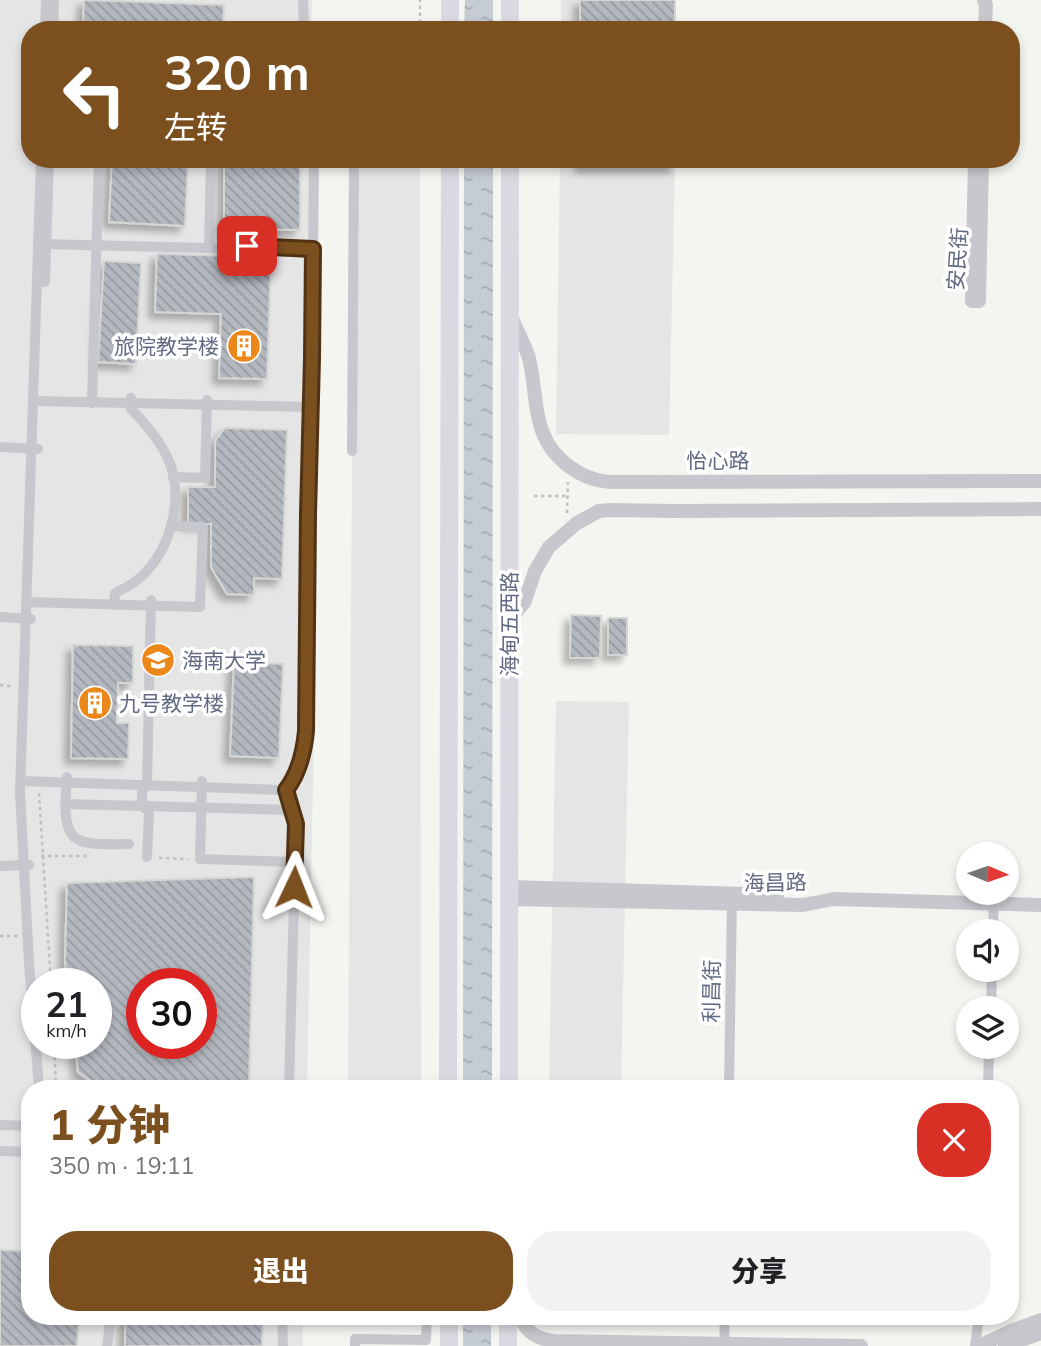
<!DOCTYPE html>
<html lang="zh">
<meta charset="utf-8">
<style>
:root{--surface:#fff;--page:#f2f2f2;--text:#202124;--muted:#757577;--accent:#7c4f1f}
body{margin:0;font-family:Mulish,"Noto Sans SC",sans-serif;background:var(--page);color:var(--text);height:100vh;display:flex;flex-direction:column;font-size:26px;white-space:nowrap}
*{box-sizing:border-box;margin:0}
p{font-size:23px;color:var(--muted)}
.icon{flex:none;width:38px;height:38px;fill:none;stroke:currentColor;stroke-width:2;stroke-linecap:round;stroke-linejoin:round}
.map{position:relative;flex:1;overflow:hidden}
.panel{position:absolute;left:21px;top:1080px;width:998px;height:245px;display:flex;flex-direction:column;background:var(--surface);border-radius:28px;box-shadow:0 4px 10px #0003}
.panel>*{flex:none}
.hud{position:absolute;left:21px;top:21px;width:999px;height:147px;border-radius:28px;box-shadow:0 4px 10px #0003;background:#7c4f1f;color:#fff;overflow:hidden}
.needle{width:46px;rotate:92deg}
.fabs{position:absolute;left:956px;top:842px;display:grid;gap:14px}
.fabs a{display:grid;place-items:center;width:63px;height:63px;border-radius:50%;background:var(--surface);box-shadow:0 4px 10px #0003;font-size:35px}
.speed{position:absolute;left:21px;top:968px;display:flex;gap:14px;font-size:35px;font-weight:700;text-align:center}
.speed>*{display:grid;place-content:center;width:91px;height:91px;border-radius:50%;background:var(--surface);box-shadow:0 4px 10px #0003;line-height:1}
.speed small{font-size:18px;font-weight:400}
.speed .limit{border:10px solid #d22;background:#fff;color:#111}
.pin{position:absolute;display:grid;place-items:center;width:60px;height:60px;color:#fff;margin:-30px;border-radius:14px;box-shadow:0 4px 10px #0006}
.me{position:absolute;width:77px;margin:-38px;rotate:2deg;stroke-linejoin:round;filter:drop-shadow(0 0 5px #0008)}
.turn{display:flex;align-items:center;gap:24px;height:147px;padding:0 28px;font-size:32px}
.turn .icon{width:91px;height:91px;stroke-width:2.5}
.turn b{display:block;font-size:49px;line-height:60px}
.round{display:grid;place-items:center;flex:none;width:74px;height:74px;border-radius:28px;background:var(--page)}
.head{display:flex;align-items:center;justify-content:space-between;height:119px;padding:0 28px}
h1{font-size:42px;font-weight:800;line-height:52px;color:var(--accent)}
.action{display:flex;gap:14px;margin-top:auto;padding:14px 28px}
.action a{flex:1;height:80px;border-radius:28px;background:var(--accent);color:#fff;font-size:28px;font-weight:800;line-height:80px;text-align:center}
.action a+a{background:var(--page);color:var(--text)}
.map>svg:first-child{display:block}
.built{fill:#e4e5e4;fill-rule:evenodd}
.water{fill:url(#water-ripples)}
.building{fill:url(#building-back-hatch);stroke:#d5d6d3;stroke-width:2;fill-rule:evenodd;filter:url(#shadow)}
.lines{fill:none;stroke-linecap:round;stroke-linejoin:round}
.path{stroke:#c0c0c3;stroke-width:2.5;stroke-dasharray:3.5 3.5;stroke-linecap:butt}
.minor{stroke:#c7c8cd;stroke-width:10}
.tertiary{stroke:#c7c8cd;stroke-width:14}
.primary{stroke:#d9dae1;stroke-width:18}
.route-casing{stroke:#513314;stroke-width:18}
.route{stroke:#7c4f1f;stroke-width:12}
.labels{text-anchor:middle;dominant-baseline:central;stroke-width:7;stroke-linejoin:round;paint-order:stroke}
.street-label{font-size:21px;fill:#626b83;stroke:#fff}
.poi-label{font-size:21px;fill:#626b83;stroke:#fff;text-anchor:start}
</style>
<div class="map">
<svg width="1041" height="1346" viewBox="0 0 1041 1346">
<defs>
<pattern id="water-ripples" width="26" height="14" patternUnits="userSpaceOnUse" patternTransform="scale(1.75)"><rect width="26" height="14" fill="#c6ccd4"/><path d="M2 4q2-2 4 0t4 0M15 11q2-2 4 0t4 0" fill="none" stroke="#a4aab1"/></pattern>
<pattern id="building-back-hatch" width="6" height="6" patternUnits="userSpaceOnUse" patternTransform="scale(1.75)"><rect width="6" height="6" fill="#b3b7be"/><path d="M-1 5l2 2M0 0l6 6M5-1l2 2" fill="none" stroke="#9599a0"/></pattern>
<filter id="shadow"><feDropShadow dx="-6" dy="6" stdDeviation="3.5" flood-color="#0004"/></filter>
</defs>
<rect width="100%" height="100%" fill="#f3f5f0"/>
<g class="built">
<path d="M0,0H312L311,30H30V159H318L316,418L317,571L307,1088H30V1316H420V1324L303,1322V1346H0ZM37,984H96V1043H37ZM142,984H201V1043H142Z"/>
<rect x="561" y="0" width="114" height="30"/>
<polygon points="354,159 420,159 421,1088 348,1088"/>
<polygon points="560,159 675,159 669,435 556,434"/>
<polygon points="556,701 629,702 621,1088 549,1088"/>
</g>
<g class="water">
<polygon points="465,0 493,0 493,30 464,30"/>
<polygon points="464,159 493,159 492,1088 463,1088"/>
<rect x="463" y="1316" width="28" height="30"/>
</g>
<g class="building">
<polygon points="84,0 224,5 223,30 83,30"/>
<rect x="580" y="0" width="95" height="30"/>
<polygon points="112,159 188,159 185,226 109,222"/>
<polygon points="224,159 300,159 300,230 224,229"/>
<rect x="581" y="159" width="94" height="7"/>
<polygon points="157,254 271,257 267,379 219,378 221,314 155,312"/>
<polygon points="104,261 141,263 136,364 98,362"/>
<polygon points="225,428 287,430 282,579 254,578 254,595 227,594 211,567 211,524 188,524 188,487 215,487 215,441"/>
<polygon points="571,615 601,616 600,658 570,658"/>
<rect x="608" y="618" width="19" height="37"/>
<polygon points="73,645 133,646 133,683 118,683 117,723 129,723 128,759 71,758"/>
<polygon points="234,662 283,664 279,758 230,756"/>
<path d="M254,877L249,1088H101L78,1072L75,1043H96V984H68L65,962L67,883ZM142,984H201V1043H142Z"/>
<polygon points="0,1250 30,1251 30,1316 79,1316 77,1346 0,1346"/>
<polygon points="125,1316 263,1316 262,1346 125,1346"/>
</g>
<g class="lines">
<g class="path">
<polyline points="420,30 420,0"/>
<polyline points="534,496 566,496"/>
<polyline points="567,513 568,482"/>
<polyline points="0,685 11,686"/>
<polyline points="39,793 51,984"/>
<polyline points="41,856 90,856"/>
<polyline points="159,858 188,859"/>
<polyline points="0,936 18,936"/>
<polyline points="54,1043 56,1088"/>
</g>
<g class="minor">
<polyline points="303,0 304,30"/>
<polyline points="45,30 46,0"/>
<polyline points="53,30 54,0"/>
<polyline points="42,244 246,249 313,253"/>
<polyline points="209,248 211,159"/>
<polyline points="45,282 49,159"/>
<polyline points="34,401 311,407"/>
<polyline points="92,403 99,159"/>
<polyline points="0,447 38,449"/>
<polyline points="352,451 354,159"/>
<polyline points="173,477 205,478 207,400"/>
<polyline points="26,602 200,607 203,527 171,526"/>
<path d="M114,605L115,593C126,588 137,582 146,572C171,545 182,502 171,466C163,444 147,425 131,409V398"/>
<polyline points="0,617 31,619"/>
<path d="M67,777C66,794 60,832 79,840C90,846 116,844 129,844"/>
<path d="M21,781L283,790H286C304,768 305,740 307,712L308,495L312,358L314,159"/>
<polyline points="202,781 200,859 295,862"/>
<polyline points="285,785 296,824 289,1088"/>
<polyline points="66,804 292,810"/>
<polyline points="147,857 149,812 142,806 142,792 147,785 151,600"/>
<polyline points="0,866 29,865"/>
<polyline points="993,931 994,896"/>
<polyline points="991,1008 992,970"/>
<polyline points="39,1088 29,963 20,792 41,159"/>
<polyline points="729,1088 732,897"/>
<polyline points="988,1088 989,1046"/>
<polyline points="0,1125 30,1126"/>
<polyline points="0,1151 30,1152"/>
<polyline points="282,1316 283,1346"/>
<polyline points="107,1346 111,1316"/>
<polyline points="355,1346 355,1339 426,1340 427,1316"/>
<polyline points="724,1346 725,1316"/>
<polyline points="975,1346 979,1316"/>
</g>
<g class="tertiary">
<polyline points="984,0 986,5 985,30"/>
<polyline points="975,159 972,301 979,301 982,159"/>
<path d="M512,318C517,331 525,345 529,358C539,400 530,438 570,467C582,476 595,481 610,482L1041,481"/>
<polyline points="510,619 524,603 535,571 549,547 577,523 599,511 610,510 676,511 1041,509"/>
<polyline points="509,887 777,895"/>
<polyline points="509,899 803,905 834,899 1041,905"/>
<path d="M519,1316C527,1332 536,1339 554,1341L861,1346"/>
<polyline points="979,1346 1011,1331 1041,1320"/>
<polyline points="1005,1346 1041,1333"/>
</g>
<g class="primary">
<polyline points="450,30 450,0"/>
<polyline points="510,30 510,0"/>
<polyline points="448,1088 450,159"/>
<polyline points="509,1088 510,159"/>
<polyline points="449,1346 449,1316"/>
<polyline points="508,1346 508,1316"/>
</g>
</g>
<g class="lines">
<g class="route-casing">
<path id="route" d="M247,246L313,249L312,358L308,514L306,731C304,752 299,773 286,790L296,824L294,887"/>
</g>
<use href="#route" class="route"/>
</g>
<defs>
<g id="building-disc" transform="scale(1.75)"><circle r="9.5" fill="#ec8819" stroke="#fff"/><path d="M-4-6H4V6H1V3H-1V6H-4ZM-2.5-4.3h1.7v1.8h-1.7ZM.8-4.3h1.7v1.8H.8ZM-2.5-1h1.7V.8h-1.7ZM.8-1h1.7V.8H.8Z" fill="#fff"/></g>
<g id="university-disc" transform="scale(1.75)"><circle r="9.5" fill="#ec8819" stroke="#fff"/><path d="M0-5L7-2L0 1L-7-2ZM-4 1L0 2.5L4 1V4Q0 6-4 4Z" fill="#fff"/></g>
</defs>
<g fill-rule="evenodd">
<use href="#building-disc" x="244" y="346"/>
<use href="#university-disc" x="158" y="660"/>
<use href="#building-disc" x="95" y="703"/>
</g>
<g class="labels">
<g class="street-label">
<text transform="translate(957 259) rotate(-86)">安民街</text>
<text x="718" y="460">怡心路</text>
<text transform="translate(509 624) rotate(-90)">海甸五西路</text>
<text transform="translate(775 882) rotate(-1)">海昌路</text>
<text transform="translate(711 991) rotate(-89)">利昌街</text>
</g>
<g class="poi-label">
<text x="219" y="346" text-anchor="end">旅院教学楼</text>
<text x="182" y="660">海南大学</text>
<text x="119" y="703">九号教学楼</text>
</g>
</g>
</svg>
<div class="fabs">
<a><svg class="needle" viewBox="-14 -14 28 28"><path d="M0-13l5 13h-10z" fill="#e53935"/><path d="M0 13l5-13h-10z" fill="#757577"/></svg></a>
<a><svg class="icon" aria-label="sound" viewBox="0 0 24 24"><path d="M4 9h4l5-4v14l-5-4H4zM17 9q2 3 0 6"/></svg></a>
<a><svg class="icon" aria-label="layers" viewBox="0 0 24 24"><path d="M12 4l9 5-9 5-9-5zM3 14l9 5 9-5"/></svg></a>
</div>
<div class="speed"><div>21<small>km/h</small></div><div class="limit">30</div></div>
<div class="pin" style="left:247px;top:246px;background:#d93025"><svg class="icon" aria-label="arrive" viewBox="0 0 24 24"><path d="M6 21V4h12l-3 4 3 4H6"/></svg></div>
<svg class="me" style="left:294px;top:887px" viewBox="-20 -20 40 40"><path d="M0-17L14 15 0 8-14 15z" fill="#7c4f1f" stroke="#fff" stroke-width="4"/></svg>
<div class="hud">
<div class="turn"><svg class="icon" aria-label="left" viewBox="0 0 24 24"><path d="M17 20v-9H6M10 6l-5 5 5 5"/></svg><div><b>320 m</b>左转</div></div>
</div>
<section class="panel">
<div class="head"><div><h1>1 分钟</h1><p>350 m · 19:11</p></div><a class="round" style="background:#d93025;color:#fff"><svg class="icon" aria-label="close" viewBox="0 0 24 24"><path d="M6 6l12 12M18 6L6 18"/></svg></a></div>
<div class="action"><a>退出</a><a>分享</a></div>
</section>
</div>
